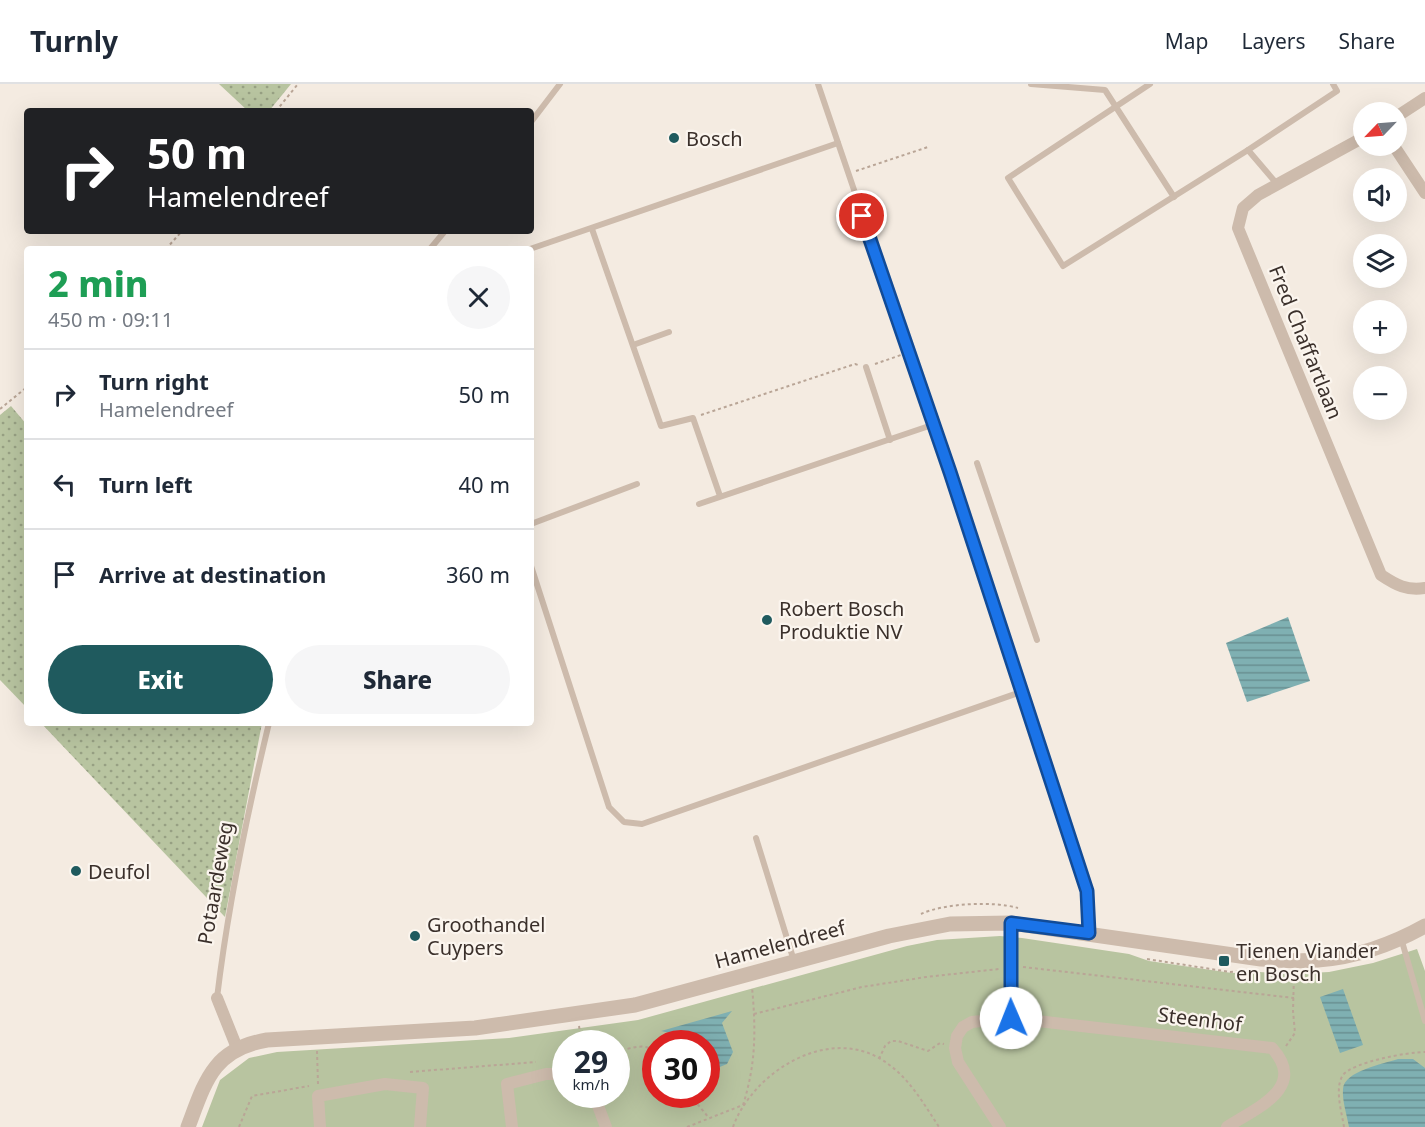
<!DOCTYPE html>
<meta charset="utf-8">
<style>
:root{--surface:#fff;--page:#f6f6f7;--text:#1f2937;--muted:#747a83;--line:#e0e1e3;--accent:#1f5a5e}
body{margin:0;font-family:"Noto Sans",sans-serif;background:var(--page);color:var(--text);height:100vh;display:flex;flex-direction:column;font-size:22px;white-space:nowrap}
*{box-sizing:border-box;margin:0}
p{font-size:20px;color:var(--muted)}
.icon{flex:none;width:33px;height:33px;fill:none;stroke:currentColor;stroke-width:2;stroke-linecap:round;stroke-linejoin:round}
.map{position:relative;flex:1;overflow:hidden}
.details{position:absolute;left:24px;top:162px;width:510px;height:480px;display:flex;flex-direction:column;background:var(--surface);border-radius:6px;box-shadow:0 6px 24px #0002}
.details>*{flex:none}
.banner{position:absolute;left:24px;top:24px;width:510px;height:126px;border-radius:6px;box-shadow:0 6px 24px #0002;background:#202124;color:#fff;overflow:hidden}
.needle{width:39px;rotate:245deg}
.tools{position:absolute;left:1353px;top:18px;display:grid;gap:12px}
.tools a{display:grid;place-items:center;width:54px;height:54px;border-radius:50%;background:var(--surface);box-shadow:0 6px 24px #0002;font-size:30px}
.speed{position:absolute;left:552px;top:946px;display:flex;gap:12px;font-size:30px;font-weight:700;text-align:center}
.speed>*{display:grid;place-content:center;width:78px;height:78px;border-radius:50%;background:var(--surface);box-shadow:0 6px 24px #0002;line-height:1}
.speed small{font-size:15px;font-weight:400}
.speed .limit{border:9px solid #d22;background:#fff;color:#111}
.pin{position:absolute;display:grid;place-items:center;width:51px;height:51px;color:#fff;margin:-26px;border:3px solid #fff;border-radius:50%;box-shadow:0 2px 6px #0007}
.me{position:absolute;width:66px;margin:-33px;rotate:359deg;stroke-linejoin:round;filter:drop-shadow(0 0 4px #0008)}
.turn{display:flex;align-items:center;gap:21px;height:126px;padding:0 24px;font-size:27px}
.turn .icon{width:78px;height:78px;stroke-width:2.5}
.turn b{display:block;font-size:42px;line-height:51px}
.round{display:grid;place-items:center;flex:none;width:63px;height:63px;border-radius:32px;background:var(--page)}
.summary{display:flex;align-items:center;justify-content:space-between;height:102px;padding:0 24px}
h1{font-size:36px;font-weight:800;line-height:45px;color:#1e9e55}
.button{display:flex;gap:12px;margin-top:auto;padding:12px 24px}
.button a{flex:1;height:69px;border-radius:36px;background:var(--accent);color:#fff;font-size:24px;font-weight:800;line-height:69px;text-align:center}
.button a+a{background:var(--page);color:var(--text)}
ul{padding:0;list-style:none}
li{display:flex;align-items:center;gap:18px;height:90px;padding:0 24px;border-top:2px solid var(--line)}
li div{flex:1}
li b{display:block;font-size:22px}
li em{font-style:normal}
header{display:flex;align-items:center;gap:36px;box-sizing:border-box;height:84px;padding:0 30px;background:var(--surface);border-bottom:2px solid var(--line)}
header strong{font-size:28px}
nav{display:flex;gap:33px;margin-inline-start:auto;font-size:21px}
.map>svg:first-child{display:block}
.grass{fill:url(#grass-dots)}
.park{fill:#b8c4a0;fill-rule:evenodd}
.water{fill:url(#water-rules)}
.lines{fill:none;stroke-linecap:round;stroke-linejoin:round}
.path{stroke:#b9a596;stroke-width:2;stroke-dasharray:3 3;stroke-linecap:butt}
.service{stroke:#cdbbac;stroke-width:6}
.minor{stroke:#cdbbac;stroke-width:12}
.tertiary{stroke:#cdbbac;stroke-width:15}
.route-casing{stroke:#114b97;stroke-width:15}
.route{stroke:#1a73e8;stroke-width:10}
.poi-dot{fill:#1f5a5e;stroke:#fbf5ee;stroke-width:2}
.labels{text-anchor:middle;dominant-baseline:central;stroke-width:4.5;stroke-linejoin:round;paint-order:stroke}
.poi-label{font-size:20px;fill:#3b302b;stroke:#fbf5ee;text-anchor:start}
.street-label{font-size:20px;fill:#3b302b;stroke:#fbf5ee}
</style>
<header>
<strong>Turnly</strong>
<nav><a>Map</a><a>Layers</a><a>Share</a></nav>
</header>
<div class="map">
<svg width="1425" height="1043" viewBox="0 0 1425 1043">
<defs>
<pattern id="grass-dots" width="8" height="8" patternUnits="userSpaceOnUse" patternTransform="scale(1.5)"><rect width="8" height="8" fill="#b8c4a0"/><path d="M2 2h.1M6 6h.1" fill="none" stroke="#97a083" stroke-width="1.8" stroke-linecap="round"/></pattern>
<pattern id="water-rules" width="6" height="5" patternUnits="userSpaceOnUse" patternTransform="scale(1.5)"><rect width="6" height="5" fill="#7fb0b2"/><path d="M0 2.5h6" fill="none" stroke="#699091"/></pattern>
</defs>
<rect width="100%" height="100%" fill="#f4ebe1"/>
<g class="grass">
<polygon points="219,0 291,0 269,27 248,27"/>
<polygon points="11,322 27,341 27,624 0,596 0,331"/>
<polygon points="41,639 262,639 225,833"/>
</g>
<path class="park" d="M1000,852L1022,854L1129,870L1149,877L1232,889L1259,888L1290,890L1329,888L1373,879L1417,865L1425,887V1043H202L220,996L249,974L277,968L509,954L638,936L907,862L937,856ZM566,960H616V1011H566ZM656,960H706V1011H656Z"/>
<g class="water">
<polygon points="1288,533 1310,597 1247,618 1226,559"/>
<polygon points="1343,905 1363,961 1340,969 1320,913"/>
<polygon points="732,927 722,939 733,968 727,980 710,987 707,983 706,960 687,960 675,950 661,947"/>
<path d="M1398,975H1413L1425,984V1043H1349C1347,1031 1342,1017 1343,1005C1344,987 1383,980 1398,975Z"/>
</g>
<g class="lines">
<g class="path">
<polyline points="276,27 298,0"/>
<polyline points="856,87 928,63"/>
<polyline points="166,165 182,147"/>
<polyline points="875,280 901,271"/>
<polyline points="0,325 27,303"/>
<polyline points="701,331 855,280 858,281"/>
<path d="M921,830C944,819 994,817 1018,824"/>
<polyline points="1147,875 1230,888 1239,887"/>
<polyline points="1023,883 1294,914"/>
<polyline points="754,930 862,903 926,893 999,885"/>
<polyline points="579,942 582,960"/>
<polyline points="1286,962 1295,949 1293,927 1294,890"/>
<polyline points="317,967 318,1000"/>
<path d="M616,968C629,965 646,957 656,969"/>
<polyline points="879,975 885,962 891,957 898,957 928,967 940,959 944,960"/>
<polyline points="553,976 566,974"/>
<polyline points="410,988 536,978"/>
<polyline points="690,1011 709,1034"/>
<polyline points="239,1043 252,1012 309,1002"/>
<path d="M687,1043L743,1021C756,980 756,946 752,903"/>
<path d="M733,1043C752,990 824,943 879,974C907,990 922,1017 939,1043"/>
<path d="M1344,1043C1342,1029 1334,1004 1343,991C1353,978 1408,968 1425,968"/>
</g>
<g class="service">
<polyline points="818,0 950,388 1087,807 1089,848"/>
<polyline points="1031,0 1105,6 1174,113"/>
<polyline points="1150,0 1008,94 1063,182 1248,66 1277,100"/>
<polyline points="531,38 560,0"/>
<polyline points="1248,66 1337,7 1333,0"/>
<polyline points="592,145 661,342 693,334 720,412"/>
<polyline points="430,165 445,147"/>
<polyline points="530,165 838,59"/>
<polyline points="633,261 669,248"/>
<polyline points="866,283 890,356"/>
<polyline points="977,379 1037,556"/>
<polyline points="699,420 932,341"/>
<polyline points="531,440 637,400"/>
<polyline points="531,482 609,723 624,738 642,740 1021,608"/>
<polyline points="756,754 794,877"/>
<polyline points="1401,854 1425,937"/>
<path d="M217,914C228,821 247,730 269,639"/>
</g>
<g class="minor">
<polyline points="1396,33 1425,14"/>
<path d="M1364,53L1258,111L1243,124L1238,144L1381,491C1396,501 1407,507 1425,504"/>
<polyline points="1394,62 1425,109"/>
<polyline points="1011,839 1011,934"/>
<polyline points="217,914 237,964"/>
<polyline points="594,1011 606,1043"/>
<polyline points="320,1043 318,1012 385,1000 423,1004 420,1043"/>
<polyline points="512,1043 507,1000 546,990 566,990"/>
<path d="M1000,1043L958,978L955,964L957,952L963,943L972,938L1011,934L1272,964C1308,1004 1256,1024 1227,1043"/>
</g>
<path class="tertiary" d="M188,1043C205,998 213,965 267,956L475,944L635,921L889,852L950,840L1011,839L1261,875C1280,876 1299,878 1318,876C1354,874 1393,860 1425,842"/>
</g>
<g class="lines">
<g class="route-casing">
<polyline id="route" points="862,132 950,388 1087,807 1089,849 1011,839 1011,934"/>
</g>
<use href="#route" class="route"/>
</g>
<g class="poi-dot">
<circle cx="674" cy="54" r="6"/>
<circle cx="767" cy="536" r="6"/>
<circle cx="76" cy="787" r="6"/>
<circle cx="415" cy="852" r="6"/>
<rect x="1218" y="871" width="12" height="12" rx="3"/>
</g>
<g class="labels">
<g class="poi-label">
<text x="686" y="54">Bosch</text>
<text x="779" y="524">Robert Bosch<tspan x="779" dy="23">Produktie NV</tspan></text>
<text x="88" y="787">Deufol</text>
<text x="427" y="840">Groothandel<tspan x="427" dy="23">Cuypers</tspan></text>
<text x="1236" y="866">Tienen Viander<tspan x="1236" dy="23">en Bosch</tspan></text>
</g>
<g class="street-label">
<text transform="translate(1306 258) rotate(68)">Fred Chaffartlaan</text>
<text transform="translate(215 799) rotate(-80)">Potaardeweg</text>
<text transform="translate(780 860) rotate(-15)">Hamelendreef</text>
<text transform="translate(1200 935) rotate(7)">Steenhof</text>
</g>
</g>
</svg>
<div class="tools">
<a><svg class="needle" viewBox="-14 -14 28 28"><path d="M0-13l5 13h-10z" fill="#e53935"/><path d="M0 13l5-13h-10z" fill="#747a83"/></svg></a>
<a><svg class="icon" aria-label="sound" viewBox="0 0 24 24"><path d="M4 9h4l5-4v14l-5-4H4zM17 9q2 3 0 6"/></svg></a>
<a><svg class="icon" aria-label="layers" viewBox="0 0 24 24"><path d="M12 4l9 5-9 5-9-5zM3 14l9 5 9-5"/></svg></a>
<a>+</a>
<a>−</a>
</div>
<div class="speed"><div>29<small>km/h</small></div><div class="limit">30</div></div>
<div class="pin" style="left:862px;top:132px;background:#d93025"><svg class="icon" aria-label="arrive" viewBox="0 0 24 24"><path d="M6 21V4h12l-3 4 3 4H6"/></svg></div>
<svg class="me" style="left:1011px;top:934px" viewBox="-20 -20 40 40"><circle r="19" fill="#fff"/><path d="M0-13L10 11 0 6-10 11z" fill="#1a73e8"/></svg>
<div class="banner">
<div class="turn"><svg class="icon" aria-label="right" viewBox="0 0 24 24"><path d="M7 20v-9h11M14 6l5 5-5 5"/></svg><div><b>50 m</b>Hamelendreef</div></div>
</div>
<section class="details">
<div class="summary"><div><h1>2 min</h1><p>450 m · 09:11</p></div><a class="round"><svg class="icon" aria-label="close" viewBox="0 0 24 24"><path d="M6 6l12 12M18 6L6 18"/></svg></a></div>
<ul>
<li><svg class="icon" aria-label="right" viewBox="0 0 24 24"><path d="M7 20v-9h11M14 6l5 5-5 5"/></svg><div><b>Turn right</b><p>Hamelendreef</p></div><em>50 m</em></li>
<li><svg class="icon" aria-label="left" viewBox="0 0 24 24"><path d="M17 20v-9H6M10 6l-5 5 5 5"/></svg><div><b>Turn left</b></div><em>40 m</em></li>
<li><svg class="icon" aria-label="arrive" viewBox="0 0 24 24"><path d="M6 21V4h12l-3 4 3 4H6"/></svg><div><b>Arrive at destination</b></div><em>360 m</em></li>
</ul>
<div class="button"><a>Exit</a><a>Share</a></div>
</section>
</div>
